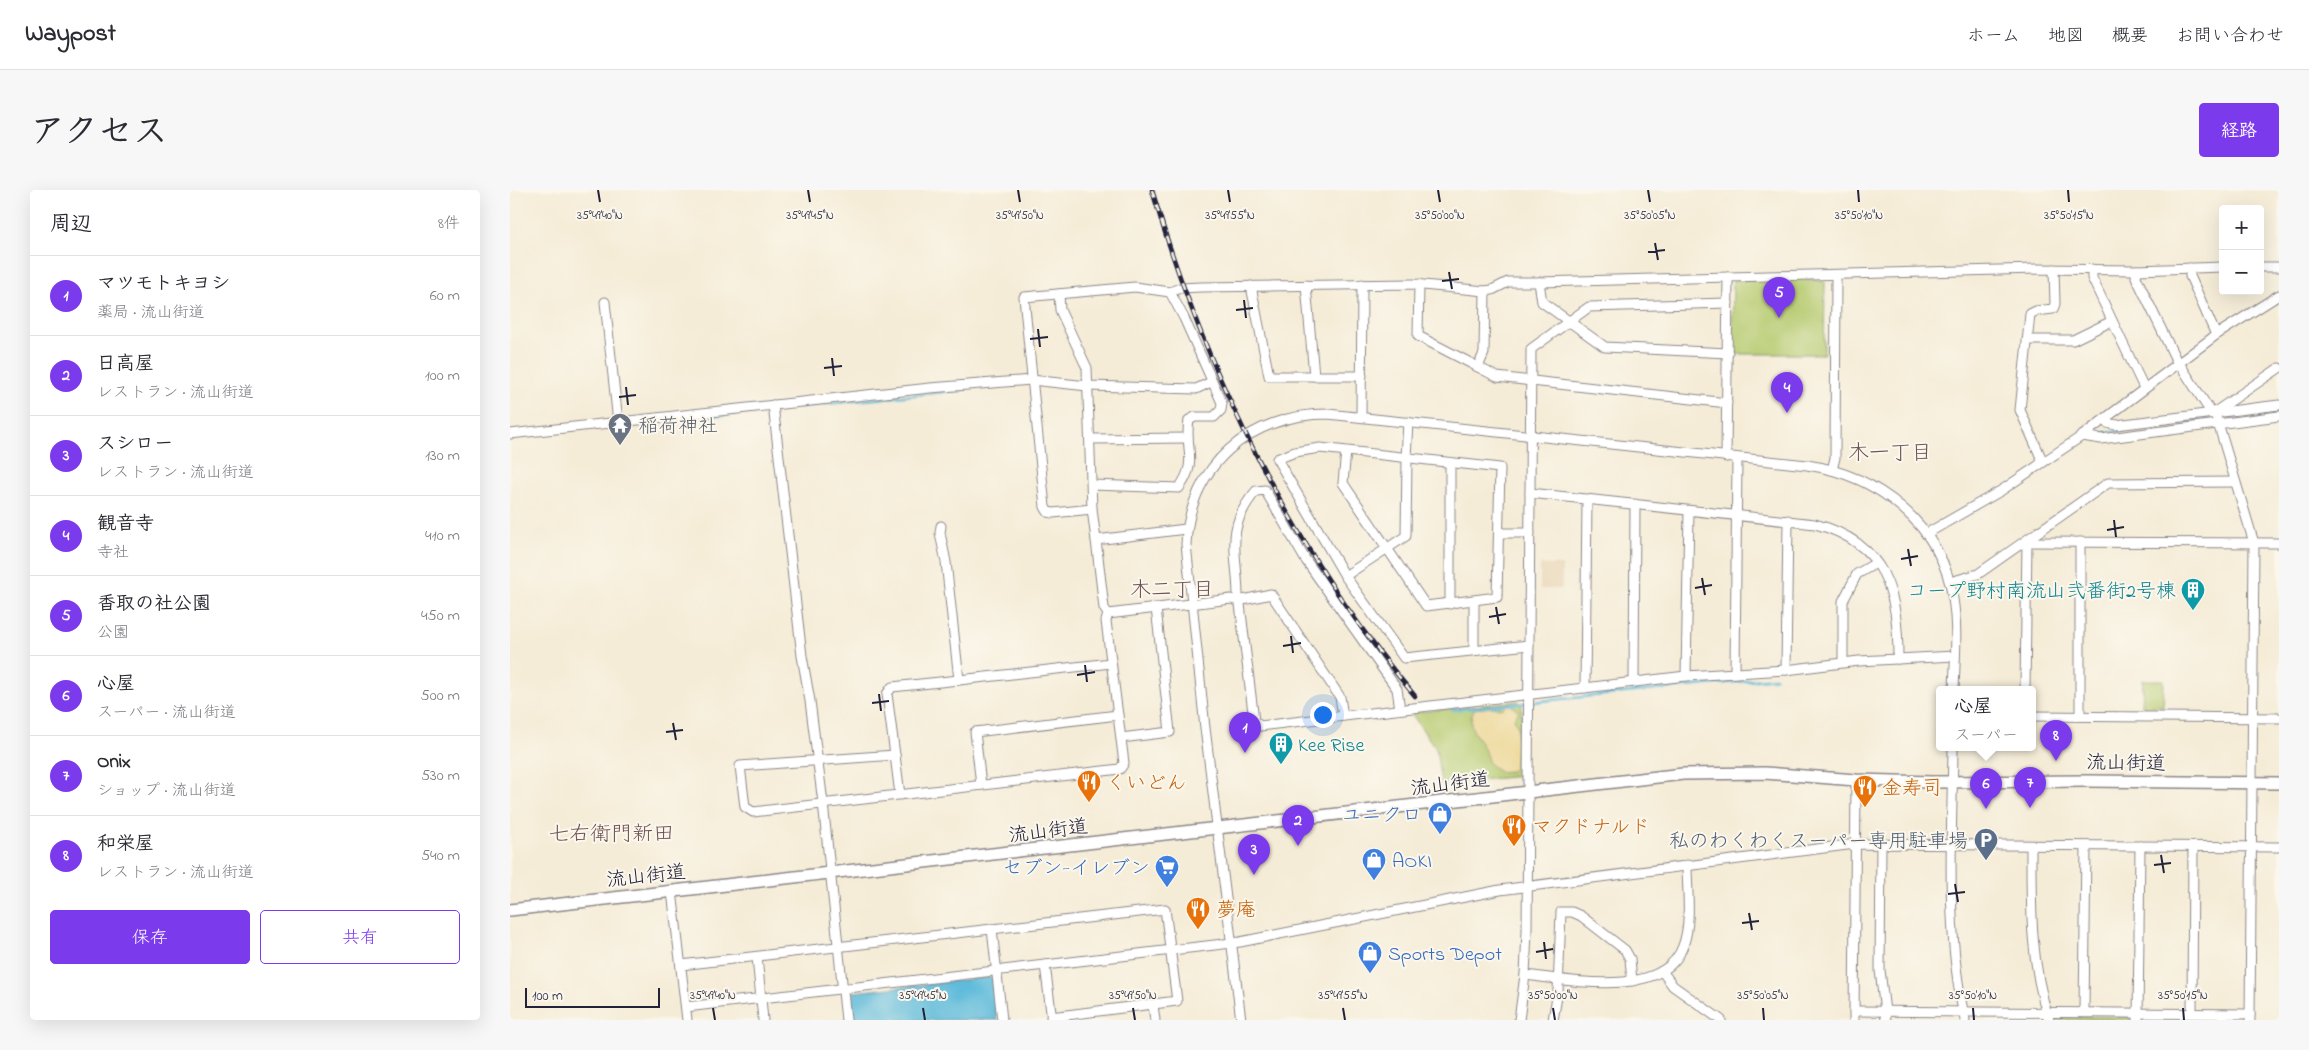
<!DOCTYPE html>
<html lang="ja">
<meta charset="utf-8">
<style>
body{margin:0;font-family:"Indie Flower","Klee One",sans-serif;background:#f7f7f7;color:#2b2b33}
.controls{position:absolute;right:15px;top:15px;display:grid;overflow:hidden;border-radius:5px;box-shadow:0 5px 20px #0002}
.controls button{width:45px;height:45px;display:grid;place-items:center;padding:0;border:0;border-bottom:1px solid #e1e1e2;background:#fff;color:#2b2b33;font:25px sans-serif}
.scale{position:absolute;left:15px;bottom:12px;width:135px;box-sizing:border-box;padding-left:5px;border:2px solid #22223b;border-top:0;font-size:14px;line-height:18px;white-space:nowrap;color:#22223b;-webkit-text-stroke:4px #fbf7ec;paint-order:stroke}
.you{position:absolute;left:812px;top:524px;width:18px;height:18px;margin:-12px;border:4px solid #fff;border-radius:50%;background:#1a73e8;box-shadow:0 0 0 8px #1a73e833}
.badge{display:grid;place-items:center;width:32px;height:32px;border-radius:50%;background:#7c3aed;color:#fff;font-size:16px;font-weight:700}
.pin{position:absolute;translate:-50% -41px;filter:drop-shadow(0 1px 2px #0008)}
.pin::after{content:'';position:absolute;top:26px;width:18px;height:15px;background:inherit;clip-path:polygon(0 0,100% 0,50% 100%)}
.popup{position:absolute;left:1426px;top:496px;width:100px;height:65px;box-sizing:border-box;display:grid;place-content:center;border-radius:5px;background:#fff;filter:drop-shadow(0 1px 4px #0005);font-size:16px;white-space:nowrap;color:#7c7c81}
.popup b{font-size:19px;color:#2b2b33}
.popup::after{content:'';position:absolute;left:50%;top:100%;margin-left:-10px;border:10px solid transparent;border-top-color:#fff}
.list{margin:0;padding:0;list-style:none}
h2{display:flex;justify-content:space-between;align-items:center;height:65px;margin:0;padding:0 20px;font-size:21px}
h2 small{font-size:16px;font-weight:400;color:#7c7c81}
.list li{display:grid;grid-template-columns:32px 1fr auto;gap:15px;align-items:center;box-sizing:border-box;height:80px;padding:0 20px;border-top:1px solid #e1e1e2}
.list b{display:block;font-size:19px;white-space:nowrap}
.list p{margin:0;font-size:16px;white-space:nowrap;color:#7c7c81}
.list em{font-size:16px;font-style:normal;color:#7c7c81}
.actions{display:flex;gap:10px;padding:15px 20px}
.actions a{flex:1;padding:11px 0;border:1px solid #7c3aed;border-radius:5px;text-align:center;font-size:18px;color:#7c3aed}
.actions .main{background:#7c3aed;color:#fff}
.map{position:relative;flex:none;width:1769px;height:830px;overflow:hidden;border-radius:5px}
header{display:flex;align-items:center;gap:30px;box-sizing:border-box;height:70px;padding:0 25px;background:#fff;border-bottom:1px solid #e1e1e2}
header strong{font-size:24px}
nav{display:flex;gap:28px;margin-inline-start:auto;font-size:18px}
.intro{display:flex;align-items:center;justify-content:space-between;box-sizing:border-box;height:120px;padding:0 30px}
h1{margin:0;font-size:35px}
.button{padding:12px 22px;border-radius:5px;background:#7c3aed;color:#fff;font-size:18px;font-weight:700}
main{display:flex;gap:30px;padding:0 30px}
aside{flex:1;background:#fff;border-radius:5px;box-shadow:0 5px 20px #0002}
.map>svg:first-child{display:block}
</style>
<header>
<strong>Waypost</strong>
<nav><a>ホーム</a><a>地図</a><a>概要</a><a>お問い合わせ</a></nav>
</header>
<div class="intro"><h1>アクセス</h1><a class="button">経路</a></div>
<main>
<aside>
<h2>周辺<small>8件</small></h2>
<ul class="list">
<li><span class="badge">1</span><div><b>マツモトキヨシ</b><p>薬局 · 流山街道</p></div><em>60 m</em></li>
<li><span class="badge">2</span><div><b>日高屋</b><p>レストラン · 流山街道</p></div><em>100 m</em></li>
<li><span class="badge">3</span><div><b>スシロー</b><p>レストラン · 流山街道</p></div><em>130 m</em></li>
<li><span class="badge">4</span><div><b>観音寺</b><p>寺社</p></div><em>410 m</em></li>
<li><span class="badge">5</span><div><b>香取の社公園</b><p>公園</p></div><em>450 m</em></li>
<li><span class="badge">6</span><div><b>心屋</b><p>スーパー · 流山街道</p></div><em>500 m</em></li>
<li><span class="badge">7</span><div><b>Onix</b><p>ショップ · 流山街道</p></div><em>530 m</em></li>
<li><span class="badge">8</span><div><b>和栄屋</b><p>レストラン · 流山街道</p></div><em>540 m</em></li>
</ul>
<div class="actions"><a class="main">保存</a><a>共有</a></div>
</aside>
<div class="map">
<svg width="1769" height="830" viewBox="0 0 1769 830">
<rect width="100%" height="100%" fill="#fbf7ec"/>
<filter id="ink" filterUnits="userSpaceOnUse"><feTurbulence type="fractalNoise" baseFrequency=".02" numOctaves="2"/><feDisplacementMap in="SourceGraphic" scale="10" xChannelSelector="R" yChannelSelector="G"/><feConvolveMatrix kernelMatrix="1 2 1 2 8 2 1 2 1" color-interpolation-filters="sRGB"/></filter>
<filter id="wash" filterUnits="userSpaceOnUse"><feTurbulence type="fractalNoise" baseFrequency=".0096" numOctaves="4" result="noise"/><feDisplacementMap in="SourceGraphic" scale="20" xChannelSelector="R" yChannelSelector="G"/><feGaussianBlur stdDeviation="1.12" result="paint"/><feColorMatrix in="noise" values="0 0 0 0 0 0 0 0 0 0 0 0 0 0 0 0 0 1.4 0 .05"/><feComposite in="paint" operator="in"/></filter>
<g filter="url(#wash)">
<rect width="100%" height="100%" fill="#f5ecd7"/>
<!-- built -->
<rect fill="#ead8ba" x="1030" y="375" width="22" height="24"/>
<!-- green -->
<g fill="#b5ca6e" stroke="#6c7654">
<path d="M1297,89L1315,92L1314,164H1222L1223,90Z"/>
<path d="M1633,490H1654L1653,516H1632Z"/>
<path d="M1008,511L1012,515L1011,586L931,594L926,559L901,523Z"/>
<path d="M1547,826L1625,827V830H1544Z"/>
</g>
<!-- sand -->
<path fill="#eeda9e" stroke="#887e6c" d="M999,513L1009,522L1004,528L1008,538L1005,577L1001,581L989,582C975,571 980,573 974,559C968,543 955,540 964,519L983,517L992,519Z"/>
<!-- water -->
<path fill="#5cbada" stroke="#3f6e8a" d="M480,787L483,789L487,830H344L342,806L344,802Z"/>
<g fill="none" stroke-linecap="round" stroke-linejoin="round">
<!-- stream -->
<g stroke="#5cbada" stroke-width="2.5">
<path d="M267,219L453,200"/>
<path d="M195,227L261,220"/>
<path d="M1583,244L1769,220"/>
<path d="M1022,512L1266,488"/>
<path d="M942,520L1016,513"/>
</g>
</g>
</g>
<g filter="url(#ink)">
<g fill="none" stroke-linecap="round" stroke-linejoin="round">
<defs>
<g id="minor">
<path d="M1750,77H1769"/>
<path d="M1680,78V86L1706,145"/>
<path d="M1582,79V88L1634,198"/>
<path d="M1627,80L1626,87L1668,174"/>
<path d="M1029,92L1527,79L1627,80L1713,77"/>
<path d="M909,94L908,146L968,177"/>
<path d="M796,95L804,186"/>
<path d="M741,96L759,186H852"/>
<path d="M975,101L974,163L968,177L987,187L1217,213"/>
<path d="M549,104L550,120L577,178L582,319L586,350"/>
<path d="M95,112L108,232"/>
<path d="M1517,150H1563L1602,131"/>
<path d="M1669,173L1702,224L1769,178"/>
<path d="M263,215L292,466L300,511L313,613L336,830"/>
<path d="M1705,223L1744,353L1740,830"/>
<path d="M851,227L852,94"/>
<path d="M1595,229L1597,233L1606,235L1769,215"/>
<path d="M0,244L420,198L521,190L578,196L686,199L701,192"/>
<path d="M1572,246L1591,249L1769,226"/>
<path d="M581,249L678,248"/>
<path d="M1216,267L1218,87"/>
<path d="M896,268L898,232"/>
<path d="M897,268L896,346L835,386L894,468L1019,455"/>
<path d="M1533,272L1510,220L1520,124L1526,121L1543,119L1545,114L1544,79"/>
<path d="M1322,280L1325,268L1326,85"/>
<path d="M582,295L669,298C689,271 674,259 679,230L685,227H704L711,220L712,213L674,128L660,102"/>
<path d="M1020,303L1305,334C1377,353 1388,403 1388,469"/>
<path d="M582,319L543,323L538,322L535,317L514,107L625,97L660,102L670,98L691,97L903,94L975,101L982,100L998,92H1029L1032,112L1095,157L1218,163"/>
<path d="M431,336L430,343L436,372L449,490L601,473"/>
<path d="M989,343H1020"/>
<path d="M1416,344L1492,300L1572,246L1706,145L1769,105"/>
<path d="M1516,352L1769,353"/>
<path d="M835,386L767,269L785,262L810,258L990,278L987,407L916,416L833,293L836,261"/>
<path d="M1440,392L1468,384L1598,293L1725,292"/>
<path d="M940,414V273"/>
<path d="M598,424L594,418L586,350L676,339"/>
<path d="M964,460V412"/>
<path d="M1333,472V411L1347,384L1366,373"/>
<path d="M1276,480L1278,330"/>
<path d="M1225,483L1227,268"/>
<path d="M1176,486L1179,321"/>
<path d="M1124,492L1125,314"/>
<path d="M1075,498L1077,309"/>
<path d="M1515,500L1517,350"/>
<path d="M833,526L830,507L761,404L728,411C729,366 712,341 746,301L755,300L795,369L887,499L890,519"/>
<path d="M1522,526L1769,528"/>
<path d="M1570,526V352"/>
<path d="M611,548L660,542L646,418"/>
<path d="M1443,558C1442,648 1435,742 1455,830"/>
<path d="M385,565L377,504L382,497L449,490"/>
<path d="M471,595L465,542L608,525"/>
<path d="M390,605L385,565L230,576L235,617L243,622L610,579L614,573L596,431L598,424L721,409L728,411L730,414L744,531L750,536L1176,486L1276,480L1349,471L1445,466"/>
<path d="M1371,654L1370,780L1376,830"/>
<path d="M1521,656C1521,716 1520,772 1539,830"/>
<path d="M162,701L177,830"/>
<path d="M482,739L492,830"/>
<path d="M247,767L253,830"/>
<path d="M171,775L655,719L667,811L541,827"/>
<path d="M535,775L730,752L990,700L1345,654L1769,657"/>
<path d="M1152,781L1163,796L1211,830"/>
<path d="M1015,785C1058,790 1154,810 1173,756C1182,732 1177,700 1177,675"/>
<path d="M643,815L645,830"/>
<path d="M176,817L535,775L542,830"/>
<path d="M1344,821L1740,824"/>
<path d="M1574,821L1576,656"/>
<path d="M1682,823L1683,657"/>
<path d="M731,830L695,538L676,354C680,275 740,224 818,224L1297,275C1368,285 1432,335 1443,409C1448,439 1445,470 1444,500"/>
<path d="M1009,830L1015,785L1017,741L1021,159L1079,117L1218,113"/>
<path d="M1043,830L1048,801L1051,722H1062L1071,726L1115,760L1120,769L1122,791"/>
<path d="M1344,830L1346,590"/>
<path d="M1628,830L1630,656"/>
</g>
<path id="major" d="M0,720L1173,584L1255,583L1346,590L1423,592L1577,591L1769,593"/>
</defs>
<!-- minor casing -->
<use href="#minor" stroke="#8c8789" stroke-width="11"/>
<!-- major casing -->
<use href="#major" stroke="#8c8789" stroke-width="14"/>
<!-- minor -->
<use href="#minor" stroke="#fff" stroke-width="9"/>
<!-- major -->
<use href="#major" stroke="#fff" stroke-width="11"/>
<defs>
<path id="rail" d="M642,0C695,182 782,361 905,506"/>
</defs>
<!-- rail casing -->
<use href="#rail" stroke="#22223b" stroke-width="4.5"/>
<!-- rail -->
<use href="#rail" stroke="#fbf7ec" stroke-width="2.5" stroke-dasharray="8" stroke-linecap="butt"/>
</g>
</g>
<!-- ticks -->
<path fill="none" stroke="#22223b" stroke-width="2" d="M88,0L90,12M298,0L300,12M508,0L510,12M718,0L720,12M928,0L930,12M1138,0L1140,12M1348,0L1349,12M1558,0L1559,12M1145,53L1148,70M1138,62L1155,60M939,82L942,99M932,91L949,89M734,110L736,128M726,120L743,118M528,139L530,157M520,149L538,147M322,168L324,186M314,178L332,176M116,197L118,215M109,207L126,205M1604,330L1606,347M1597,340L1614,337M1398,359L1401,376M1391,369L1408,366M1192,388L1195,405M1185,398L1202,395M986,417L989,434M979,427L996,424M781,446L783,463M773,456L791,453M575,475L577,492M567,485L585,482M369,504L371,521M362,513L379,511M163,533L166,550M156,542L173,540M1651,665L1654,683M1644,675L1661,673M1445,694L1448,712M1438,704L1455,702M1239,723L1242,740M1232,733L1249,731M1034,752L1036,769M1026,762L1043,759M203,818L205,830M413,818L415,830M623,818L625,830M833,818L835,830M1043,818L1045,830M1253,818L1254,830M1463,818L1464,830M1673,818L1674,830"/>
<!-- icons -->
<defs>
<symbol id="temple-pin" viewBox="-11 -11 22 30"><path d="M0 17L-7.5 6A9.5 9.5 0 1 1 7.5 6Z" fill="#6b7280" stroke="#fbf7ec"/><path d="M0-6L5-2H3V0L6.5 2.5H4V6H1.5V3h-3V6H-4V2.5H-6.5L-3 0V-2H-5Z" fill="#fff"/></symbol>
<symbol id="building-pin" viewBox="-11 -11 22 30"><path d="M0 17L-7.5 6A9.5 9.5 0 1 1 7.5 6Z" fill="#0f9aa8" stroke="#fbf7ec"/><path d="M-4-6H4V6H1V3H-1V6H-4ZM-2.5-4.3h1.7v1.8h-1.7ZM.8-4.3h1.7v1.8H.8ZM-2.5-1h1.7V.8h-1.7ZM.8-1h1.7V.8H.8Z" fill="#fff"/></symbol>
<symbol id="restaurant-pin" viewBox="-11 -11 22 30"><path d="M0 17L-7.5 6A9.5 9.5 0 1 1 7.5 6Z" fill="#e8710a" stroke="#fbf7ec"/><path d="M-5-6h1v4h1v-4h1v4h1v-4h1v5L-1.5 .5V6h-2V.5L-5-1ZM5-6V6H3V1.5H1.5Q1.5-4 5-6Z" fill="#fff"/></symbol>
<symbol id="shop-pin" viewBox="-11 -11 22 30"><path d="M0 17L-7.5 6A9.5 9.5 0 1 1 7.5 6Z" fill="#3f7fe0" stroke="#fbf7ec"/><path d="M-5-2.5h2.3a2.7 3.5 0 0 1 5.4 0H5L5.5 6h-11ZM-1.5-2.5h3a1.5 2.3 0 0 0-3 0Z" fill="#fff"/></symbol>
<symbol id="parking-pin" viewBox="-11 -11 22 30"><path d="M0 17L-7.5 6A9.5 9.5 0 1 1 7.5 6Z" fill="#5c6f8a" stroke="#fbf7ec"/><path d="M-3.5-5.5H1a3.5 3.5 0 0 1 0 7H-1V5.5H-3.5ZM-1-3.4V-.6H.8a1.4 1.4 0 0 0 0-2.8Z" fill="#fff"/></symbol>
<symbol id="supermarket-pin" viewBox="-11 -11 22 30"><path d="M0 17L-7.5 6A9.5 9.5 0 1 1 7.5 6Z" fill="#3f7fe0" stroke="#fbf7ec"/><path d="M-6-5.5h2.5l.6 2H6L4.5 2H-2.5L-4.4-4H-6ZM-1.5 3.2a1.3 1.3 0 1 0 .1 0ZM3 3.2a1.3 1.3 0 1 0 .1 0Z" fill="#fff"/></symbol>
</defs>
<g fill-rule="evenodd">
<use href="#temple-pin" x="96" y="221" width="28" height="38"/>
<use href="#building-pin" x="1669" y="386" width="28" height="38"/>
<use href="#building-pin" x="757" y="540" width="28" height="38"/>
<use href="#restaurant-pin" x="565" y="578" width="28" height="38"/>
<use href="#restaurant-pin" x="1341" y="583" width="28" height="38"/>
<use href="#shop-pin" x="916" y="610" width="28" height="38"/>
<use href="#restaurant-pin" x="990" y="622" width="28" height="38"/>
<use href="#parking-pin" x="1462" y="636" width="28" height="38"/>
<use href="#shop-pin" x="850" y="656" width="28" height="38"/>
<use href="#supermarket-pin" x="643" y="663" width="28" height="38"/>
<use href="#restaurant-pin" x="674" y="705" width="28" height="38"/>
<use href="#shop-pin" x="846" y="749" width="28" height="38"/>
</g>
<g text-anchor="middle" stroke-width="4" stroke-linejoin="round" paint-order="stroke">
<!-- worship labels -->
<g font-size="20" fill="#5b616d" stroke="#fbf7ec" text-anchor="start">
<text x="128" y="242">稲荷神社</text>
</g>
<!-- culture labels -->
<g font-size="20" fill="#0d838f" stroke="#fbf7ec" text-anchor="end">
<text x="1666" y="407">コープ野村南流山弐番街2号棟</text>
<text x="788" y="561" text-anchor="start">Kee Rise</text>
</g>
<!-- street labels -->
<g font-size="20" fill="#22223b" stroke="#fbf7ec">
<text transform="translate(1616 572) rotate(1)" y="7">流山街道</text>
<text transform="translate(940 593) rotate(-7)" y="7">流山街道</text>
<text transform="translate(538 640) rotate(-7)" y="7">流山街道</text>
<text transform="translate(136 685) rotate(-6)" y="7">流山街道</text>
</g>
<!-- food labels -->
<g font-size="20" fill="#c56008" stroke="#fbf7ec" text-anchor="start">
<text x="596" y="599">くいどん</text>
<text x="1372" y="604">金寿司</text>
<text x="1022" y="643">マクドナルド</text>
<text x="706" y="726">夢庵</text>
</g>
<!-- shop labels -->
<g font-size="20" fill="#366cbe" stroke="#fbf7ec" text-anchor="end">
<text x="912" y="631">ユニクロ</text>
<text x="882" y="677" text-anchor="start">AOKI</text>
<text x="640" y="684">セブン-イレブン</text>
<text x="878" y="770" text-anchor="start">Sports Depot</text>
</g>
<!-- service labels -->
<g font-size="20" fill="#4e5e75" stroke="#fbf7ec" text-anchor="end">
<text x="1458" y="657">私のわくわくスーパー専用駐車場</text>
</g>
<!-- neighbourhood labels -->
<g font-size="21" fill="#6e5355" stroke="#fbf7ec">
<text x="1380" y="269">木一丁目</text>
<text x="662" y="406">木二丁目</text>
<text x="101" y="650">七右衛門新田</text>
</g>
</g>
<g font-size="12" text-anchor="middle" fill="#22223b" stroke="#fbf7ec" stroke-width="4" stroke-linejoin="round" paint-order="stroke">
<text x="90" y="29">35°49'40"N</text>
<text x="300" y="29">35°49'45"N</text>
<text x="510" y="29">35°49'50"N</text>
<text x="720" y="29">35°49'55"N</text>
<text x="930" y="29">35°50'00"N</text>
<text x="1140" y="29">35°50'05"N</text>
<text x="1349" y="29">35°50'10"N</text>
<text x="1559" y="29">35°50'15"N</text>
<text x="203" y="809">35°49'40"N</text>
<text x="413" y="809">35°49'45"N</text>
<text x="623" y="809">35°49'50"N</text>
<text x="833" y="809">35°49'55"N</text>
<text x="1043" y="809">35°50'00"N</text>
<text x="1253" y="809">35°50'05"N</text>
<text x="1463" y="809">35°50'10"N</text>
<text x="1673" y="809">35°50'15"N</text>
</g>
</svg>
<div class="controls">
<button>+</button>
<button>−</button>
</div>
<div class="scale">100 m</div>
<div class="you"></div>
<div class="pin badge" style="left:735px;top:563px">1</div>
<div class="pin badge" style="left:788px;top:656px">2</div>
<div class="pin badge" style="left:744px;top:685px">3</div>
<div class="pin badge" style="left:1277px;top:223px">4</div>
<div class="pin badge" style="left:1269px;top:128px">5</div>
<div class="pin badge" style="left:1476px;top:619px">6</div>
<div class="popup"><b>心屋</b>スーパー</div>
<div class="pin badge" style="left:1520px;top:618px">7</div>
<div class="pin badge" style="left:1546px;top:571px">8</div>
</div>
</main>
